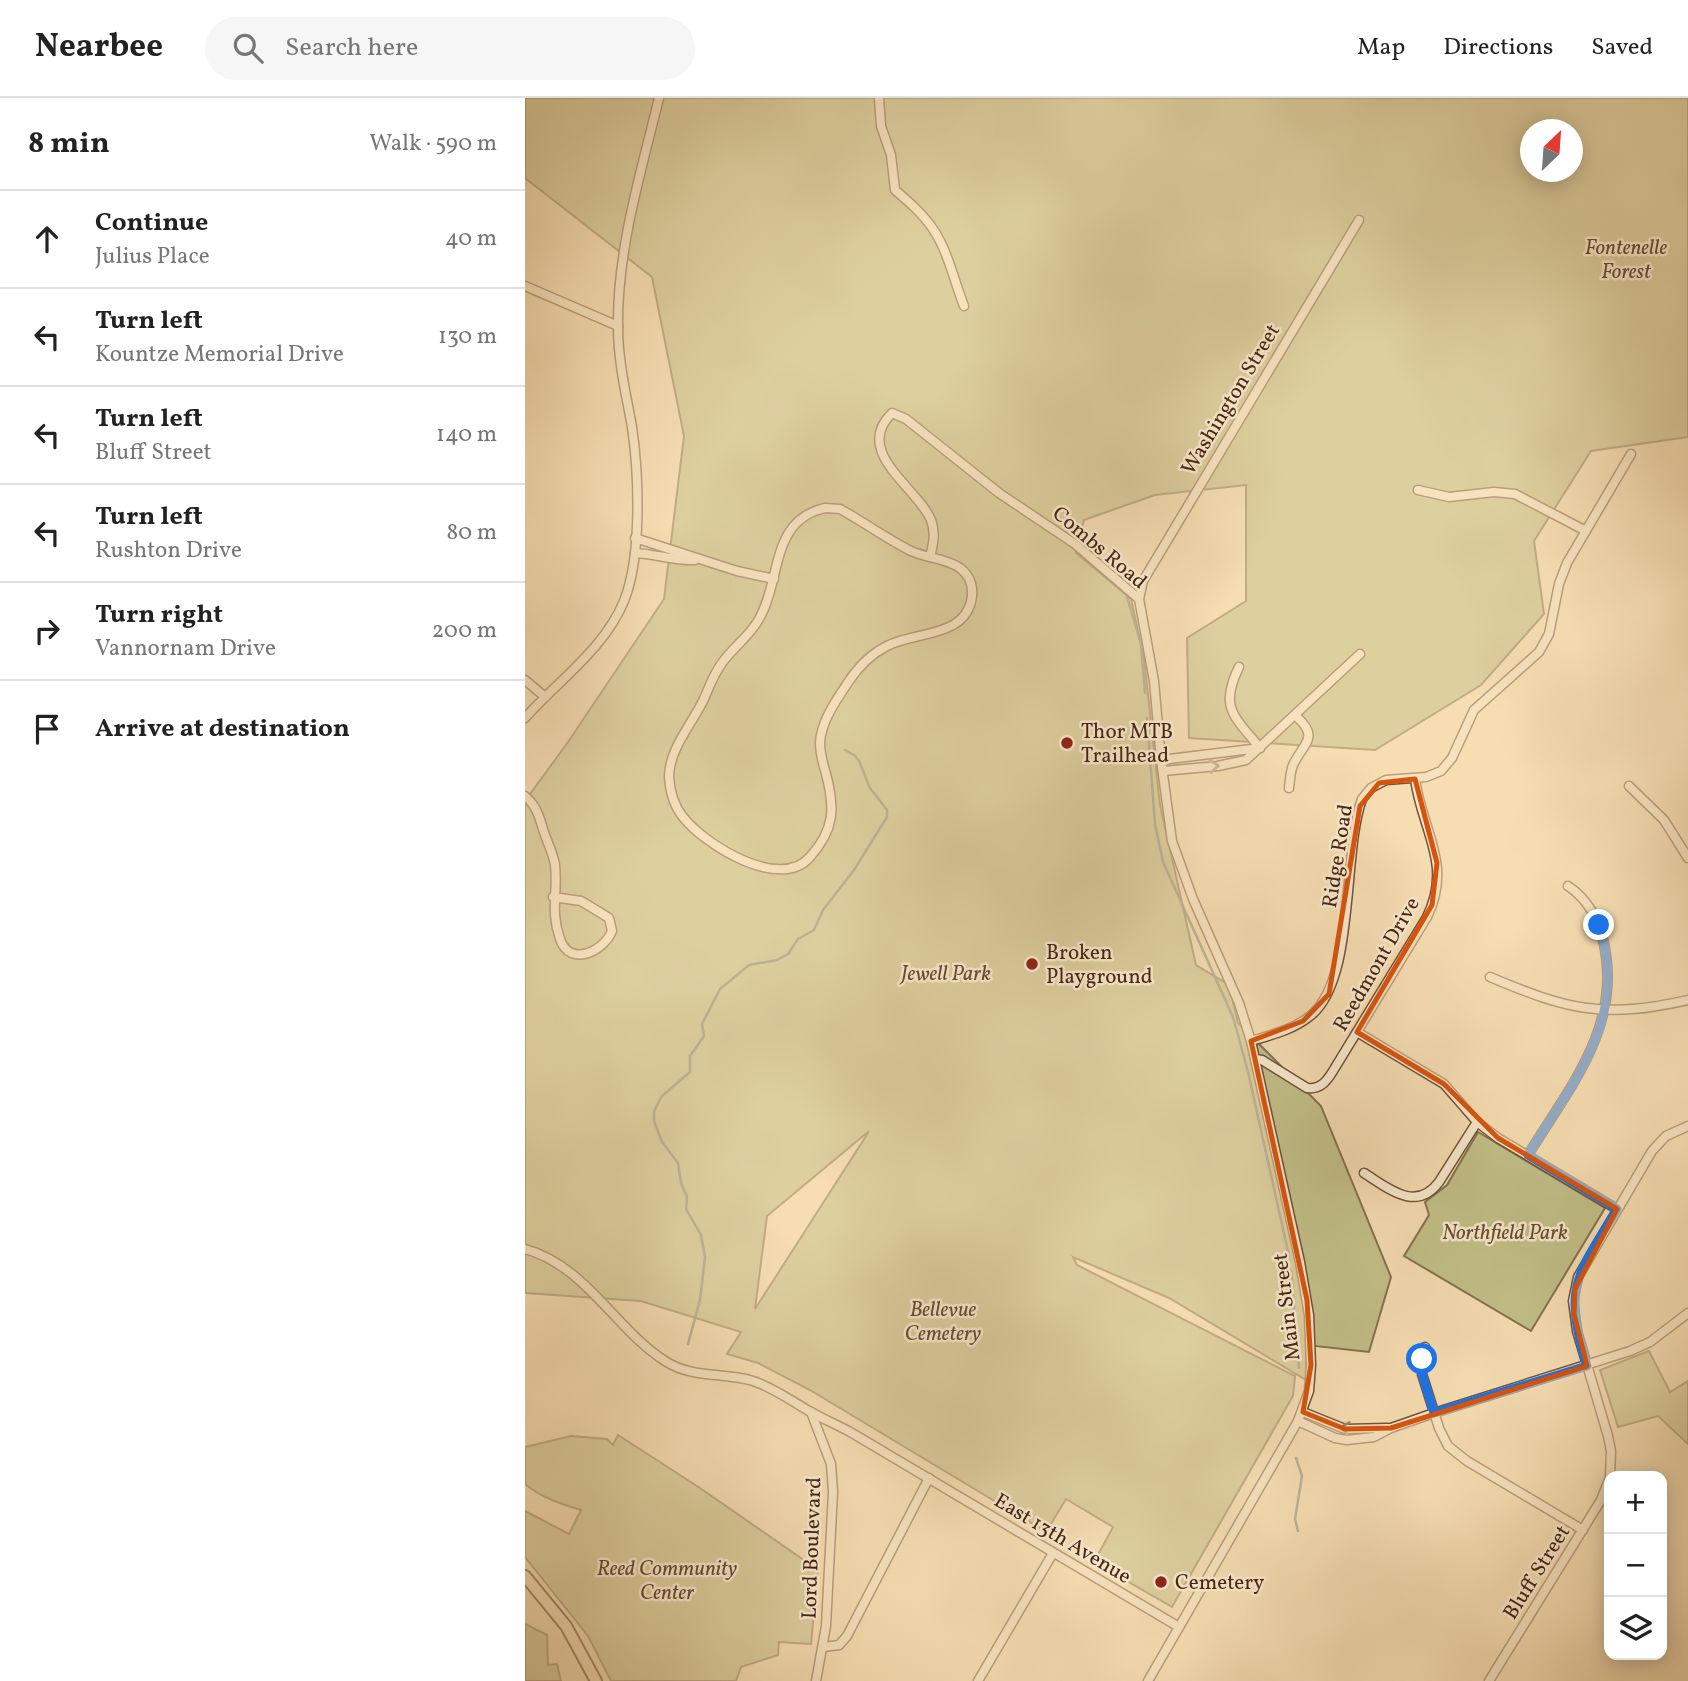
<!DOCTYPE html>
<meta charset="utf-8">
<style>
body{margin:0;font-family:Vollkorn,serif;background:#f6f6f6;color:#222}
.controls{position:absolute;right:21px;bottom:21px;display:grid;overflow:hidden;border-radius:14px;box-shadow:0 4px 18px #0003}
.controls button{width:63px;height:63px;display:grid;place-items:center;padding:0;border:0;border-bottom:2px solid #e0e0e0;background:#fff;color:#222;font:35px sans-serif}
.compass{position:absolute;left:995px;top:21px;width:63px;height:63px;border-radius:50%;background:#fff;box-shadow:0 4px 18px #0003;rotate:25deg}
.stop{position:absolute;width:21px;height:21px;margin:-16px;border:5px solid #1a73e8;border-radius:50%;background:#fff}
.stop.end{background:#1a73e8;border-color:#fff;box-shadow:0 2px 7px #0008}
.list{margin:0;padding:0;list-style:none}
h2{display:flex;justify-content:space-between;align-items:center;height:91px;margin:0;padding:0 28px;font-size:30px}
h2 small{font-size:23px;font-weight:400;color:#767676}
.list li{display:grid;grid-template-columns:46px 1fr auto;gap:21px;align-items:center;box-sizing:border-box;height:98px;padding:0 28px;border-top:2px solid #e0e0e0}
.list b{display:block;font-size:26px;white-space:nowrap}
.list p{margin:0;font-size:23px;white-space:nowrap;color:#767676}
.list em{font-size:23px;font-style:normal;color:#767676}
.icon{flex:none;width:38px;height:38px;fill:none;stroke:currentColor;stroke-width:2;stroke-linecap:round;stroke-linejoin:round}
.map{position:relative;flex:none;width:1163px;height:1583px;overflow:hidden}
header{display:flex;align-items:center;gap:42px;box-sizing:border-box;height:98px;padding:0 35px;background:#fff;border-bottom:2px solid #e0e0e0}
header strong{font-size:33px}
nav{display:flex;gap:38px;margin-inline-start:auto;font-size:24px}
.search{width:490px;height:63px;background:#f6f6f6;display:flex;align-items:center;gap:18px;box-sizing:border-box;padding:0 24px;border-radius:38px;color:#767676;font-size:26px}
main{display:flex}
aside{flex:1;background:#fff}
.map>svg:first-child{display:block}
</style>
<header>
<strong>Nearbee</strong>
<div class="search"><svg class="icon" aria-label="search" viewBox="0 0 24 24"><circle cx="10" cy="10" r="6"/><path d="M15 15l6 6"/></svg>Search here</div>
<nav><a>Map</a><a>Directions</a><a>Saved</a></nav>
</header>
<main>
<aside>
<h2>8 min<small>Walk · 590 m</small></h2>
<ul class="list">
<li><svg class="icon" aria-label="ahead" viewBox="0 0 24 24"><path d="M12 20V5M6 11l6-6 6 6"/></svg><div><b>Continue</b><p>Julius Place</p></div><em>40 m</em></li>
<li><svg class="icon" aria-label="left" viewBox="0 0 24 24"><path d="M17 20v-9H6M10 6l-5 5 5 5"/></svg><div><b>Turn left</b><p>Kountze Memorial Drive</p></div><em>130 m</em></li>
<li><svg class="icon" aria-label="left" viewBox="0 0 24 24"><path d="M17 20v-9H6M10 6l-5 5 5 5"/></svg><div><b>Turn left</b><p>Bluff Street</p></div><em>140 m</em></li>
<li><svg class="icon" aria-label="left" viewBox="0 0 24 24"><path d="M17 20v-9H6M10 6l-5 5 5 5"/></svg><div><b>Turn left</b><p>Rushton Drive</p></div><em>80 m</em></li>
<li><svg class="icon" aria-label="right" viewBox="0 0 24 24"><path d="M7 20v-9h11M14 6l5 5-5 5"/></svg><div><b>Turn right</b><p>Vannornam Drive</p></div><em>200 m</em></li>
<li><svg class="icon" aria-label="arrive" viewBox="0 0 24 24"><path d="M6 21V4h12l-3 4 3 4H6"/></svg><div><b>Arrive at destination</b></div></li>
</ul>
</aside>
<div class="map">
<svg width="1163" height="1583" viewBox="0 0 1163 1583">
<rect width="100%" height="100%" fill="#f6ddb2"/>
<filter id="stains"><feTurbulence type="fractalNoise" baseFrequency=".00286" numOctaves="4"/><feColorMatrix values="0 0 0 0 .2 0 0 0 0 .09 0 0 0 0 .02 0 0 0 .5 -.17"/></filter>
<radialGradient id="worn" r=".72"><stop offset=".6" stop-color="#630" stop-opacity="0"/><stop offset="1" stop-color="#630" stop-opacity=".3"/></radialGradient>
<!-- green -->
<g fill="#c2bf88" stroke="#84724d" stroke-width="2" fill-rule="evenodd">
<path d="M0,0H1163V339L1066,353L1009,443L1019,516L956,587L850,652L664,640L662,540L721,503V387L630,397L559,422L551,455L606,501L619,560L635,707L671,867L704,887L713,925L796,1008L866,1179L844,1254L782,1247L781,1282L644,1200L548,1159L552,1167L770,1278L768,1298L647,1509L569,1464L588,1429L541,1401L521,1434L285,1292L233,1265L202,1256L216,1234L116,1203L0,1195V703L43,644L139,501L159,338L127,179L0,80ZM1006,32H1048V74H1006ZM343,1034V1035L230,1211L242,1118Z"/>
<path d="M953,1034L1080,1110L1006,1233L879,1158L904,1117L900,1104L922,1087Z"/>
<path d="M1124,1253L1145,1294L1163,1283V1346L1133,1318L1093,1329L1075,1272Z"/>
<path d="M93,1337L175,1390L293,1472L286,1546L254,1544L253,1557L216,1569L211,1583H86L63,1538L0,1459V1413L44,1436L56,1412C36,1406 17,1400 0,1386V1349L46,1338L82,1341L88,1347Z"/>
<path d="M0,1526L22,1537L23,1567L32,1566L36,1583H0Z"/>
</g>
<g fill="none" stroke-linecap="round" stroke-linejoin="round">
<!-- stream -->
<g stroke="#7a7f6f" stroke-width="2.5">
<path d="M602,499L616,546L620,595"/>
<path d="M622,620L630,726L638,764L708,919L723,974L764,1158"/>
<path d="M766,1173L774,1270"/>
<path d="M163,1246L175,1202L180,1159L176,1137L161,1111L162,1099L156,1085L153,1065L137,1044L129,1023V1013L137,998L165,974V958L179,938L177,926L195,891L224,867L252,862L263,856L273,841L289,832L298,812L329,772L362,719V712L345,690L334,663L329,657L320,652"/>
<path d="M771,1360L777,1378L770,1421L773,1433"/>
</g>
<defs>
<g id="minor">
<path d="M354,0L356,28L366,57L370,92C384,104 398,116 408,131C423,153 429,183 439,208"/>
<path d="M0,188L93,228"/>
<path d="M893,392L924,399L969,394L990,396L1061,433"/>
<path d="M300,410L315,411L322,415C343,427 364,442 386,453C401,460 421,460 435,470C444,477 448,487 447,498C442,540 391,533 362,548C346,556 334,568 324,583C312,601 296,623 295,645C295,655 298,666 301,676C310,710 310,731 285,759C255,794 179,746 158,719C149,708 145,693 144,679C144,652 166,627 178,603C184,590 188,577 197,565C208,549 225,538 234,521C257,481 245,422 300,410Z"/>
<path d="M110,440L212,473L249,481"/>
<path d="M110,455C131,456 149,463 170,462"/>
<path d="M405,459C408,447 411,435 406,422C393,390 327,354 367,315L381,321L474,395L550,446L614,501L629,583L636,662L647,743L668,801L714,905L726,943L775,1164L784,1217L786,1267L784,1293L773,1323L623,1583"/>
<path d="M614,501L618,483L834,122"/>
<path d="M714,569C694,610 709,618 735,650"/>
<path d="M0,582L19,598"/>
<path d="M0,620C33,583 80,550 99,503C117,458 114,377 107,329C101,296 93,263 93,229C92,152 116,74 134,0"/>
<path d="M636,662L735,650"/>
<path d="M638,673L693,668L721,662L835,556"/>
<path d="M1104,688L1139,722L1163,760"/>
<path d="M764,690C765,682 765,675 768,667C779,644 795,640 771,618"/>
<path d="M0,698C11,707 14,718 18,731C21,742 28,754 30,767C33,795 25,812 35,841C45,870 79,853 87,833L84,820L56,803L28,799"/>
<path d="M965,879C1043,912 1079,921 1163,902"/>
<path d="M832,934L919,986L952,1024L973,1040L1092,1111"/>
<path d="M726,943C746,937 768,932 785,918C831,882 817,756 837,701L846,690L861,682L901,679L916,673L927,660L949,612L1014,554L1024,536L1034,486L1042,465L1106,356"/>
<path d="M730,961L737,962L782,990C795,992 802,983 808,973L902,819C928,766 897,733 890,681"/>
<path d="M1003,1057C1044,990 1097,929 1079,846C1074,822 1064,802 1043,788"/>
<path d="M839,1075C863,1090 891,1115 914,1084L952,1024"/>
<path d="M0,1151C60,1167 90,1231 140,1263C168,1281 198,1274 228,1283C249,1290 265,1302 284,1313C298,1321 313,1327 327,1335L654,1529"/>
<path d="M900,1249L897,1261V1276L914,1330L923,1348L942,1363L1058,1432"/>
<path d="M286,1314L306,1366L308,1394L301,1528L291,1583"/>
<path d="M778,1314L820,1331L863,1330"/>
<path d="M773,1323L810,1340L822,1342L849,1339L866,1330L909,1315L1105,1253L1125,1244L1163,1215"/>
<path d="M1085,1378L1086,1353L1083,1338L1052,1233L1048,1203L1053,1179L1127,1053L1141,1038L1163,1028"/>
<path d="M299,1549L314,1547L322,1538L404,1380"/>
<path d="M453,1583L528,1455"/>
<path d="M964,1583L1076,1402L1084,1382"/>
</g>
<path id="major" d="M0,1478L41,1528L71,1583"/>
</defs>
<!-- minor casing -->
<use href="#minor" stroke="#71523a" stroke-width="11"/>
<!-- major casing -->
<use href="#major" stroke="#452412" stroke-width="14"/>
<!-- minor -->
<use href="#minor" stroke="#f9e9cd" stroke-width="8"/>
<!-- major -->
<use href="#major" stroke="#f6ddb2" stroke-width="10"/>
</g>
<!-- one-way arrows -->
<defs><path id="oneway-chevron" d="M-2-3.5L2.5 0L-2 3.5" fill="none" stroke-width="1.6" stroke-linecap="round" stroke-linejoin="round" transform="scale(1.75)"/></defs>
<g stroke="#9f8670">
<use href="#oneway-chevron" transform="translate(689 668) rotate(-5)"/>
<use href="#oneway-chevron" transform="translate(820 1330) rotate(-171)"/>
</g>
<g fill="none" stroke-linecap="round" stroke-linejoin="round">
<!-- route -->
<path stroke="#1a73e8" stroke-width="9" d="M897,1261V1276L909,1315L1062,1268C1038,1188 1051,1179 1092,1111L1003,1057C1049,982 1105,920 1074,827"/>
</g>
<!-- marked area -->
<path d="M0 0H1163V1583H0ZM890,681L912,765L907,807L832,934L919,986L973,1040L1092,1111L1050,1191L1049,1216L1062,1268L866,1330L820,1331L778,1314L786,1267L782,1202L726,943L778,923L804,896L835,708L854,685Z" fill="#f6ddb2" fill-opacity=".55" fill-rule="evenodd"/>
<path fill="none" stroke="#d8540d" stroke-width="5" stroke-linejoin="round" d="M890,681L912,765L907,807L832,934L919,986L973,1040L1092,1111L1050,1191L1049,1216L1062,1268L866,1330L820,1331L778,1314L786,1267L782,1202L726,943L778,923L804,896L835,708L854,685Z"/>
<!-- markers -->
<g fill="#8f2418" stroke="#f9e9cd" stroke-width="2.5">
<circle cx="542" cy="645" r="7"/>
<circle cx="507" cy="866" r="7"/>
<circle cx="636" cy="1484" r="7"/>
</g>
<g text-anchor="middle" stroke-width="5" stroke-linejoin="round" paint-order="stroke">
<!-- park labels -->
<g font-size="21" font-style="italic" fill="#644b30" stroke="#f9e9cd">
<text x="1101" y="156">Fontenelle<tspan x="1101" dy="24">Forest</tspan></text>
<text x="421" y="882">Jewell Park</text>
<text x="980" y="1141">Northfield Park</text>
<text x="418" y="1218">Bellevue<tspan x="418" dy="24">Cemetery</tspan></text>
<text x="142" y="1477">Reed Community<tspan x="142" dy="24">Center</tspan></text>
</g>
<!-- street labels -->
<g font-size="21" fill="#452412" stroke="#f9e9cd">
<text transform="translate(705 301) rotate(-59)" y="7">Washington Street</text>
<text transform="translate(575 449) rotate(40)" y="7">Combs Road</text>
<text transform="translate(812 758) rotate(-81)" y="7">Ridge Road</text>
<text transform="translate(851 866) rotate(-60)" y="7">Reedmont Drive</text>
<text transform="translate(761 1209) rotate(-97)" y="7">Main Street</text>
<text transform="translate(538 1440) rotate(31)" y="7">East 13th Avenue</text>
<text transform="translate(286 1450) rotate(-88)" y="7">Lord Boulevard</text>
<text transform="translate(1011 1474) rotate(-58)" y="7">Bluff Street</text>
</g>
<!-- poi labels -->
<g font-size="21" fill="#452412" stroke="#f9e9cd" text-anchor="start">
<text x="556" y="640">Thor MTB<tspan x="556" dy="24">Trailhead</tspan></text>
<text x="521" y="861">Broken<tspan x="521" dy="24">Playground</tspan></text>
<text x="650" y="1491">Cemetery</text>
</g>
</g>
<rect width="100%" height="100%" filter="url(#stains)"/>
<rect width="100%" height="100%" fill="url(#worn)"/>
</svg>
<div class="controls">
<button>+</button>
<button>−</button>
<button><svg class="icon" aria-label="layers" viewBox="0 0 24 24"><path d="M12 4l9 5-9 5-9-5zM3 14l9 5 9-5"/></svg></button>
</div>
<svg class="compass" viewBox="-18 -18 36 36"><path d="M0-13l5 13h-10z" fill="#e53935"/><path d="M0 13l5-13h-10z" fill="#767676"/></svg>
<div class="stop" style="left:897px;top:1261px"></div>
<div class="stop end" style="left:1074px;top:827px"></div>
</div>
</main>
